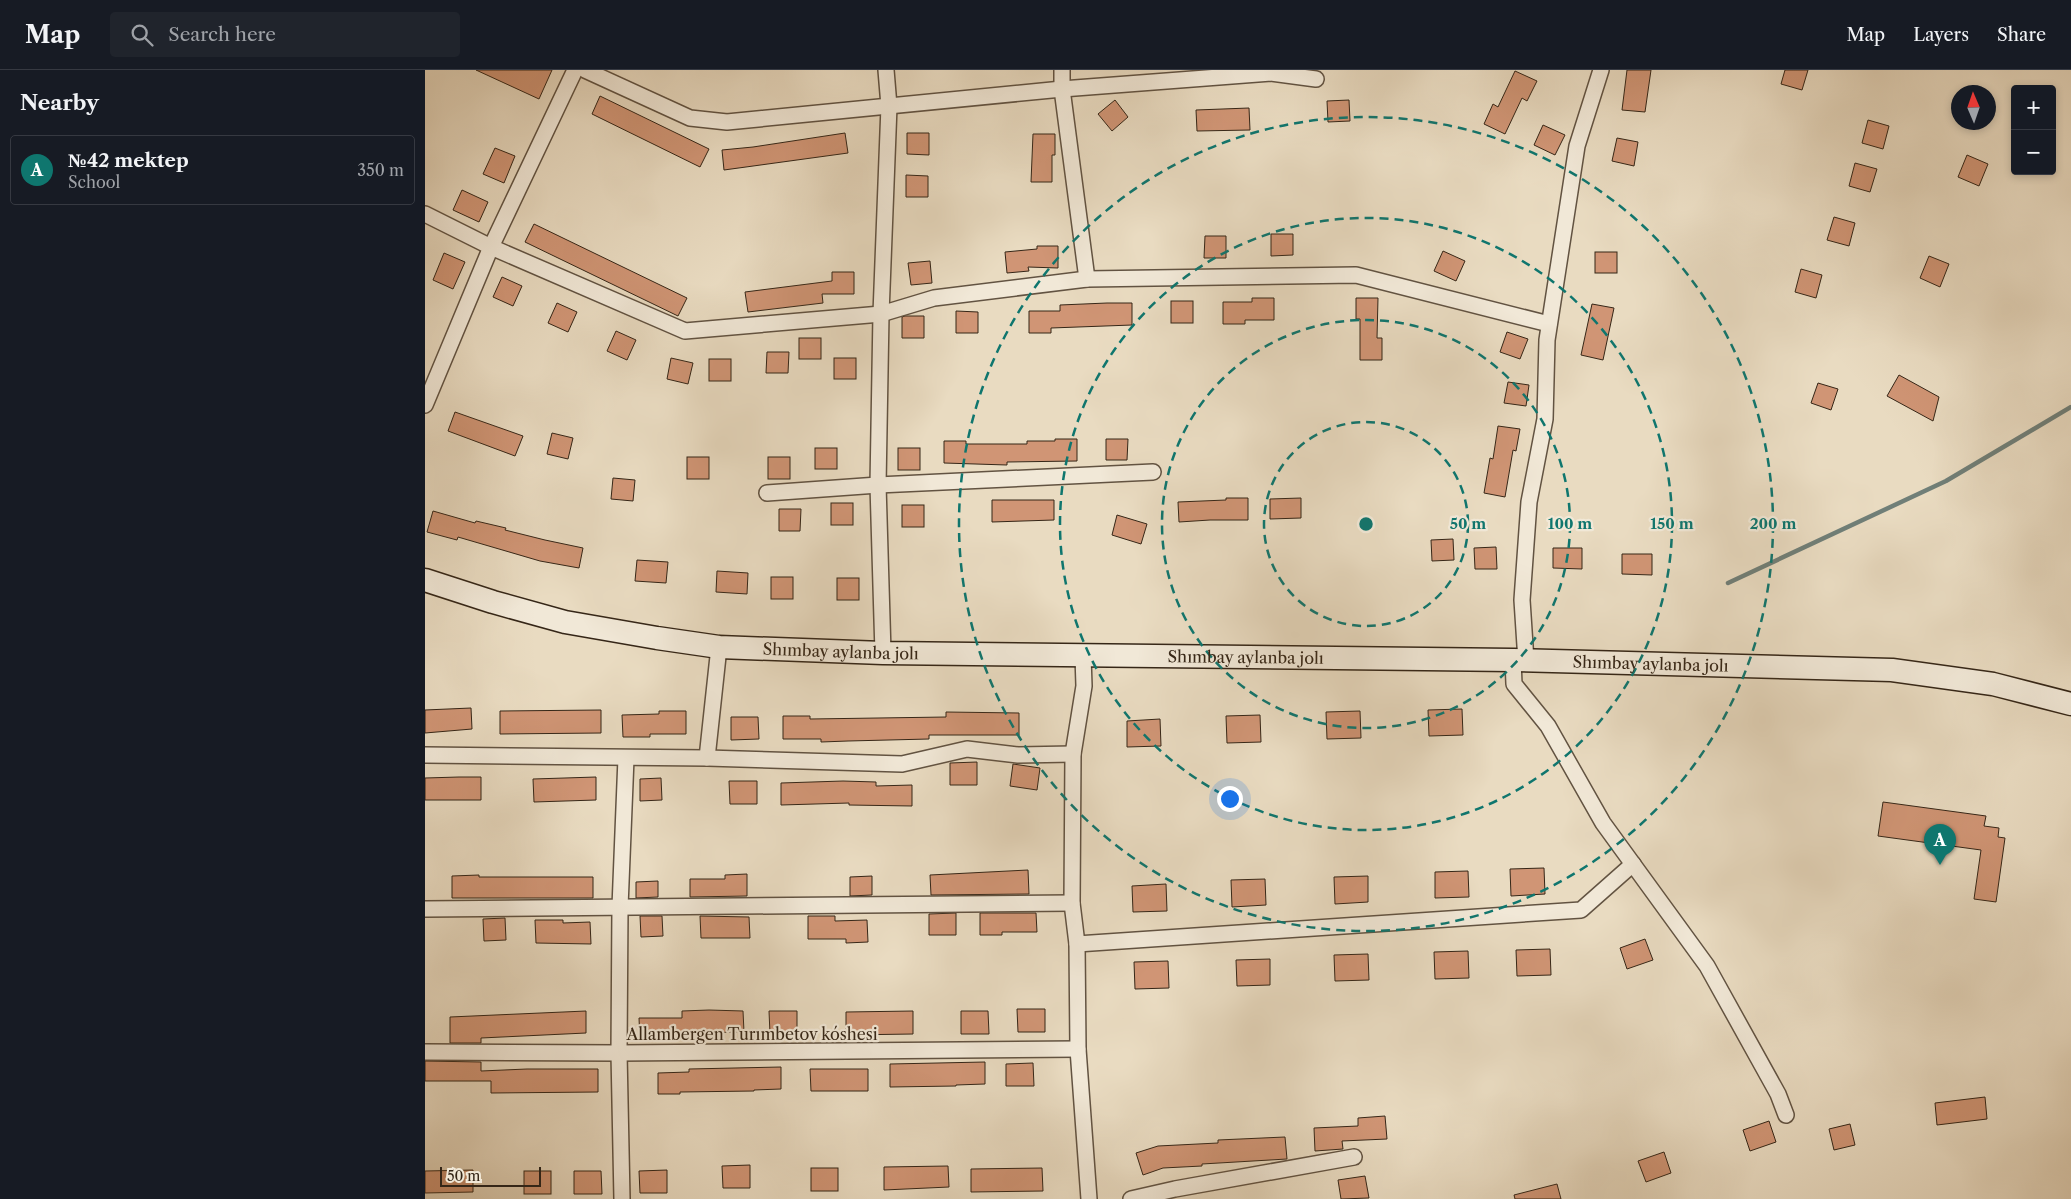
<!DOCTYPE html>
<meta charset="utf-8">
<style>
body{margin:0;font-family:"Libre Caslon Text",serif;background:#20242c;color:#f1f3f6}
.controls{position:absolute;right:15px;top:15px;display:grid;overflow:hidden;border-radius:5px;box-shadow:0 2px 8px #0003}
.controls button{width:45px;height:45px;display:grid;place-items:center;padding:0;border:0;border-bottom:1px solid #363941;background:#171b24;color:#f1f3f6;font:25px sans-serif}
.compass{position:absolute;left:1526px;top:15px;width:45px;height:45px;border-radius:50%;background:#171b24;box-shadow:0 2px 8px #0003;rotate:358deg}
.scale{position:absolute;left:15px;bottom:12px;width:101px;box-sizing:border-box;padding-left:5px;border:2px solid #352617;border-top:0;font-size:14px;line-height:18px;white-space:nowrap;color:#352617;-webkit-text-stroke:4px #f1e8d7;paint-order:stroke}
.you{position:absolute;left:804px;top:728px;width:18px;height:18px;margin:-12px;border:4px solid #fff;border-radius:50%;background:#1a73e8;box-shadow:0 0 0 8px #1a73e833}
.badge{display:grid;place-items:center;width:32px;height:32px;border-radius:50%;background:#0f766e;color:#fff;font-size:16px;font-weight:700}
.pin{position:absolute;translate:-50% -41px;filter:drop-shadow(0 1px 2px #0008)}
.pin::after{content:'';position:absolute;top:26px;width:18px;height:15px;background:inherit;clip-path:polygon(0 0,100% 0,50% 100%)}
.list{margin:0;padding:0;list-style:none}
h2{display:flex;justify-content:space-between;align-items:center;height:65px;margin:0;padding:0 20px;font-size:21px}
h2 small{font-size:16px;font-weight:400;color:#9ea1a6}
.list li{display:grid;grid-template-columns:32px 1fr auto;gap:15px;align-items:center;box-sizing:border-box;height:70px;margin:0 10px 10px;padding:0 10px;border:1px solid #363941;border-radius:5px}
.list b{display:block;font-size:19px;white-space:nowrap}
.list p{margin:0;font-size:16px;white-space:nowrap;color:#9ea1a6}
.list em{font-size:16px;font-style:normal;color:#9ea1a6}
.icon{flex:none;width:28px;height:28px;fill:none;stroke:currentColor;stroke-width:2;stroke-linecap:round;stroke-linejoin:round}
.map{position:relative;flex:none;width:1646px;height:1129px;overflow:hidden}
header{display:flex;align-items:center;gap:30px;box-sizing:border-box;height:70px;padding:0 25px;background:#171b24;border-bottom:1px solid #363941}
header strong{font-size:24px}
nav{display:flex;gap:28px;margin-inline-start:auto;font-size:18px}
.search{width:350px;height:45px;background:#20242c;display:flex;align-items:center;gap:12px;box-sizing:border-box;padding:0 18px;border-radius:5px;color:#9ea1a6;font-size:19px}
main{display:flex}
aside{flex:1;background:#171b24}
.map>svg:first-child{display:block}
</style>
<header>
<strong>Map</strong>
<div class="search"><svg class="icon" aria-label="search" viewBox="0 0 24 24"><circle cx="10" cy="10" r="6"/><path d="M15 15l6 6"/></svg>Search here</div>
<nav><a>Map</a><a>Layers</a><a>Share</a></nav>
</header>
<main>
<aside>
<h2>Nearby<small></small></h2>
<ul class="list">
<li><span class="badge">A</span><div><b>№42 mektep</b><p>School</p></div><em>350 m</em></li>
</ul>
</aside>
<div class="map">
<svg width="1646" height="1129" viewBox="0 0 1646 1129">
<rect width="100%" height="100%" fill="#e9dbc1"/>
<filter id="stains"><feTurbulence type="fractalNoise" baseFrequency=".004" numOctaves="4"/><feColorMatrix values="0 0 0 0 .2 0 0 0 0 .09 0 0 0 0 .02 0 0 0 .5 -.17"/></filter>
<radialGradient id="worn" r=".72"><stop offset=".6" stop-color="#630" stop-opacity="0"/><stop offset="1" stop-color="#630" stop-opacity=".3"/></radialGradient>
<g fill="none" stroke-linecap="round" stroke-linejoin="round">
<!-- stream -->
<path stroke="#707f78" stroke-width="4.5" d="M1303,513L1521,411L1646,337"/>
</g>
<!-- building -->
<g fill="#d09575" stroke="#352617">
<path d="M51,0H127L114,29Z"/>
<path d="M1202,0H1226L1220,42L1197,40Z"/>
<path d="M1360,0H1383L1377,20L1356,14Z"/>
<path d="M1090,1L1112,11L1102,31L1097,28L1080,64L1059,54L1068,34L1073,37Z"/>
<path d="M175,26L284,79L275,97L167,44Z"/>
<path d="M690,30L703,47L687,61L673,44Z"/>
<path d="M924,30L925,51L903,52L902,31Z"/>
<path d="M824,38L825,60L772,61L771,40Z"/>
<path d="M1443,50L1464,56L1458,79L1437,73Z"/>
<path d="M1118,55L1140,65L1130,85L1109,75Z"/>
<path d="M420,63L423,83L299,100L297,80L328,77Z"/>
<path d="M482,63H504V85L482,84Z"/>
<path d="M608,64H630V85H627V112H606Z"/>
<path d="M1192,68L1213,72L1209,96L1187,91Z"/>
<path d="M70,78L90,86L79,113L58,104Z"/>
<path d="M1542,85L1563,94L1554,116L1533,107Z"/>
<path d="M1430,93L1452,99L1445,122L1424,116Z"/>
<path d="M481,105L503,106V127H481Z"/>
<path d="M37,120L63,132L54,152L28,140Z"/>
<path d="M1409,147L1430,153L1424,176L1402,170Z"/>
<path d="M109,154L262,228L253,246L100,172Z"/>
<path d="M846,164H868V185L846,186Z"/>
<path d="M780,166H801V188H779Z"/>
<path d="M612,176H633V198L603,197L604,201L582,203L580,182L612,179Z"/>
<path d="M1018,181L1040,191L1031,211L1009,201Z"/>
<rect x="1170" y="182" width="22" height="21"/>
<path d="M19,183L40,192L28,219L8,210Z"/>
<path d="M1504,186L1524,194L1515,217L1495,208Z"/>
<path d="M505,191L507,213L486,215L483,193Z"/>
<path d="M1376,199L1397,205L1391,228L1370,222Z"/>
<path d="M407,202H429V224H397L398,233L323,242L320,222L407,211Z"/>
<path d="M77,207L97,216L88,236L68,227Z"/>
<path d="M827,228H849V250H820V254H798V232H827Z"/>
<path d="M931,228H953L952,268H957V290H935V249H931Z"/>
<rect x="746" y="231" width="22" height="22"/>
<path d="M132,233L152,242L143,262L123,253Z"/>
<path d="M682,233H707V255L626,258V263H604V241H635V235Z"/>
<path d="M1167,234L1189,238L1178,290L1156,285Z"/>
<path d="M531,241L553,242V263H531Z"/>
<path d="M480,246H499V268H477V247Z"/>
<path d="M191,261L211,270L202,290L182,281Z"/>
<path d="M1082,262L1103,269L1095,289L1075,282Z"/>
<rect x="374" y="268" width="22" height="21"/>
<path d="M342,282H364L363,303H341Z"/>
<path d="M246,288L268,293L263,314L242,309Z"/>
<rect x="409" y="288" width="22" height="21"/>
<rect x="284" y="289" width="22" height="22"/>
<path d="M1474,305L1514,327L1508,351L1462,326Z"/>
<path d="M1083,312L1104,315L1101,336L1079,333Z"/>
<path d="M1393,313L1413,319L1406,340L1386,333Z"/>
<path d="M30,342L98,366L90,386L23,361Z"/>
<path d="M1073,356L1095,359L1091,381L1088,380L1080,427L1059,423L1065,388L1068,389Z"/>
<path d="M127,363L148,368L143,389L122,384Z"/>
<path d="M630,369H652V391L582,392V395L519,393V371H541V374H602V371H630Z"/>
<path d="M681,369H703L702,390H681Z"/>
<rect x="390" y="378" width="22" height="21"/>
<rect x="473" y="378" width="22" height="22"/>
<rect x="262" y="387" width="22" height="22"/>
<rect x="343" y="387" width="22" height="22"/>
<path d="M188,408L210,410L208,431L186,429Z"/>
<path d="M801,428H823V450H785L754,452L753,432L801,430Z"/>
<path d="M876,428V448L845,449V429Z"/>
<path d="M567,430H629V450L567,452Z"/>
<rect x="406" y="433" width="22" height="22"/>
<rect x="477" y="435" width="22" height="22"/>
<path d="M354,439H376L375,461H354Z"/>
<path d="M8,441L50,453L51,451L81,458L80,460L120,470L158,478L154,498L115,491L33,467L32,470L2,462Z"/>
<path d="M692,445L722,454L716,474L687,465Z"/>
<path d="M1028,469L1029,490L1007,491L1006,470Z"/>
<path d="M1071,477L1072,499H1050L1049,478Z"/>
<path d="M1128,478H1157V499L1128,498Z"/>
<path d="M1197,484H1227V505L1197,504Z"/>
<path d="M212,490L243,492L241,513L210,511Z"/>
<path d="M292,501L323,503L322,524L291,522Z"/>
<rect x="346" y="507" width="22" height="22"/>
<rect x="412" y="508" width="22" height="22"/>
<path d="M46,638L47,659L0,663V640Z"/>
<path d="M1037,639L1038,665L1004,666L1003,640Z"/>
<path d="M176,640V663L75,664V641Z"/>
<path d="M234,641H261V664H225V667H198L197,645L234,644Z"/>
<path d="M935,641L936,668L902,669L901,642Z"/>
<path d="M521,642L594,643V665H504V669L423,671L396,672V669H358V646H385V649L521,647Z"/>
<path d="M835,645L836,672L802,673L801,646Z"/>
<path d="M306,647H333L334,669L306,670Z"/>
<path d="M735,649L736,676L702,677V651Z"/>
<path d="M552,692V715H525V693Z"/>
<path d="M588,694L615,698L612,720L585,716Z"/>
<path d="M34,707H56V730H0V708Z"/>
<path d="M171,707V730L109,732L108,709Z"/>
<path d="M236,708L237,730L215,731V709Z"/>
<path d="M304,711H332V734H305Z"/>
<path d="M418,711L451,712V716L487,715V736L424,735V733L356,735V713Z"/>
<path d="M1458,732L1561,746L1559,756L1574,758L1573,767L1580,768L1571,832L1549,829L1556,780L1453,766Z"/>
<path d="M1119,798L1120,824L1086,826L1085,799Z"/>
<path d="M603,800L604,824L506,825L505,805Z"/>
<path d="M1043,801L1044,827L1010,828V802Z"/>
<path d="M322,804V826L265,827V809H300V805Z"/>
<path d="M54,805V807H168V828H27V806Z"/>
<path d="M447,806V825L425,826V807Z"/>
<path d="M943,806V832L910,834L909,807Z"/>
<path d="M840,809L841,835L807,837L806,810Z"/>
<path d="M233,811V827L211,828V812Z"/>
<path d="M741,814L742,841L708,842L707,816Z"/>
<path d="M531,843V865H504V844Z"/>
<path d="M555,843H611L612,862H577V865H555Z"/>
<path d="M215,846H237L238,866L216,867Z"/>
<path d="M275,846L324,847L325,868H276Z"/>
<path d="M383,846H410V851L442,850L443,872L421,873V869H383Z"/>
<path d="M80,848L81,870L59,871L58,849Z"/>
<path d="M110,850H138V853L165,852L166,874L111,873Z"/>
<path d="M1220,869L1228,890L1202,899L1195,878Z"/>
<path d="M1125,879L1126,905L1092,906L1091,880Z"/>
<path d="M1043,881L1044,908L1010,909L1009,882Z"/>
<path d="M943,884L944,910L910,911L909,885Z"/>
<path d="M845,889V915L812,916L811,890Z"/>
<path d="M743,891L744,918L710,919L709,892Z"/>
<path d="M592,939H620V962H593Z"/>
<path d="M284,940L318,941L319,962L242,963V970L215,971L214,948H257V941Z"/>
<path d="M161,941V963L56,968V973H25V947Z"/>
<path d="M344,941H372V963L345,964Z"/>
<path d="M488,941V964L421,965V942Z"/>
<path d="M536,941H563L564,964H536Z"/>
<path d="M0,991L56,992V1001L102,999H173V1022L66,1023V1011H0Z"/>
<path d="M560,992V1014L531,1015V1016L465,1017V994Z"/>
<path d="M608,993L609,1016H581V994Z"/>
<path d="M356,997V1019L329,1020V1021L255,1022V1024H233V1003L264,1002V999Z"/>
<path d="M385,999H443V1021H386Z"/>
<path d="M1560,1027L1562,1049L1512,1055L1510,1033Z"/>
<path d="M960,1046L962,1069L917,1071L918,1079L890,1081L889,1058L933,1056V1048Z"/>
<path d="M1344,1051L1351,1072L1325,1081L1318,1060Z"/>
<path d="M1425,1054L1430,1075L1409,1080L1404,1059Z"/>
<path d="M860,1067L862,1089L777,1094V1096L738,1098L718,1105L711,1083L733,1076L793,1073V1070Z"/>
<path d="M1239,1082L1246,1103L1221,1112L1213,1091Z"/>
<path d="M325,1095V1118H298L297,1096Z"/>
<path d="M523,1096L524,1117L459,1120V1097Z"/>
<rect x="386" y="1098" width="27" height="23"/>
<path d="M617,1098L618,1121L546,1122V1099Z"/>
<path d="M48,1100V1122L0,1123V1101Z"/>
<path d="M242,1100V1123H215L214,1101Z"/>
<rect x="99" y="1101" width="27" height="23"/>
<path d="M149,1101H176L177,1124H149Z"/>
<path d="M940,1106L944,1128L916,1129L913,1110Z"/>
<path d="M1132,1114L1136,1129H1090L1089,1125Z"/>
</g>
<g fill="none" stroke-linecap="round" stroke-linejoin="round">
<defs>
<g id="street">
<path d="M160,0L265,48L302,52L637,19L846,3L891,9"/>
<path d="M637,0V19L662,209"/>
<path d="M0,144L66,177L260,261L456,244L509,228L662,209L931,205L1124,254"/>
<path d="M0,335L66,177L150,0"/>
<path d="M342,423L453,415L728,402"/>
<path d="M458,583L453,415L456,244L464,36L461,0"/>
<path d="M658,586L659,616L648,684L647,833L652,874L653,979L664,1129"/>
<path d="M1088,590L1089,614L1123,656L1178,753L1282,896L1353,1024L1361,1045"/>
<path d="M1101,591L1097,530L1104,432L1120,349L1122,270L1152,76L1176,0"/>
<path d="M0,685L282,688L477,694L542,679L593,685L648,684"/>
<path d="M282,688L294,577"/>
<path d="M0,839L647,833"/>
<path d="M652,874L1156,840L1208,794"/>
<path d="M0,982L194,983L653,979"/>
<path d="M197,1129L194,983L195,837L201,688"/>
<path d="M706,1129L750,1119L929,1087"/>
</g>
<g id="secondary">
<path id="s1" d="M0,510L68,532L140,552L232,568L294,577L458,583L1088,590L1467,600L1568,614L1646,634"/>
</g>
</defs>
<!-- street casing -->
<use href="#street" stroke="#625342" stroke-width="18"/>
<!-- secondary casing -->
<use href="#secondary" stroke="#352617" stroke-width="25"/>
<!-- street -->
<use href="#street" stroke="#f1e8d7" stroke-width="15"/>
<!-- secondary -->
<use href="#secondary" stroke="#f1e8d7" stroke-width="22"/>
</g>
<!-- distance rings -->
<g fill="none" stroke="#0f766e" stroke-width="2.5" stroke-dasharray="9 6">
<circle cx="941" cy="454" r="102"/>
<circle cx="941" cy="454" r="204"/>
<circle cx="941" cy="454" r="306"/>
<circle cx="941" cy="454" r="407"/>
</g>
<g text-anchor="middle" stroke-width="4.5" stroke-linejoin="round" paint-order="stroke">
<!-- street labels -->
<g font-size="16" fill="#352617" stroke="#f1e8d7">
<text dy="6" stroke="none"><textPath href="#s1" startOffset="424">Shımbay aylanba jolı</textPath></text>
<text dy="6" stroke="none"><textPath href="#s1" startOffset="829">Shımbay aylanba jolı</textPath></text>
<text dy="6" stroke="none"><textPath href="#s1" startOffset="1234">Shımbay aylanba jolı</textPath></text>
<text x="327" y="970">Allambergen Turımbetov kóshesi</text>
</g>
</g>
<circle cx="941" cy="454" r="8" fill="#0f766e" stroke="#f1e8d7" stroke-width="2.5"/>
<g font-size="15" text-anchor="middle" font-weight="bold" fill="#0f766e" stroke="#f1e8d7" stroke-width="4.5" stroke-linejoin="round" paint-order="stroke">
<text x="1043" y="459">50 m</text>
<text x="1145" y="459">100 m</text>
<text x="1247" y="459">150 m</text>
<text x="1348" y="459">200 m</text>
</g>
<rect width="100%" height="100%" filter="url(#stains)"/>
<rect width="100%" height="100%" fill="url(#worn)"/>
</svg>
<div class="controls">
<button>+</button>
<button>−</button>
</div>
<svg class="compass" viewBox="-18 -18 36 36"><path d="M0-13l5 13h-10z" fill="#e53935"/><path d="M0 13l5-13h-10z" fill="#9ea1a6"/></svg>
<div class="scale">50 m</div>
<div class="you"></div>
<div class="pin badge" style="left:1515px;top:795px">A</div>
</div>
</main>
